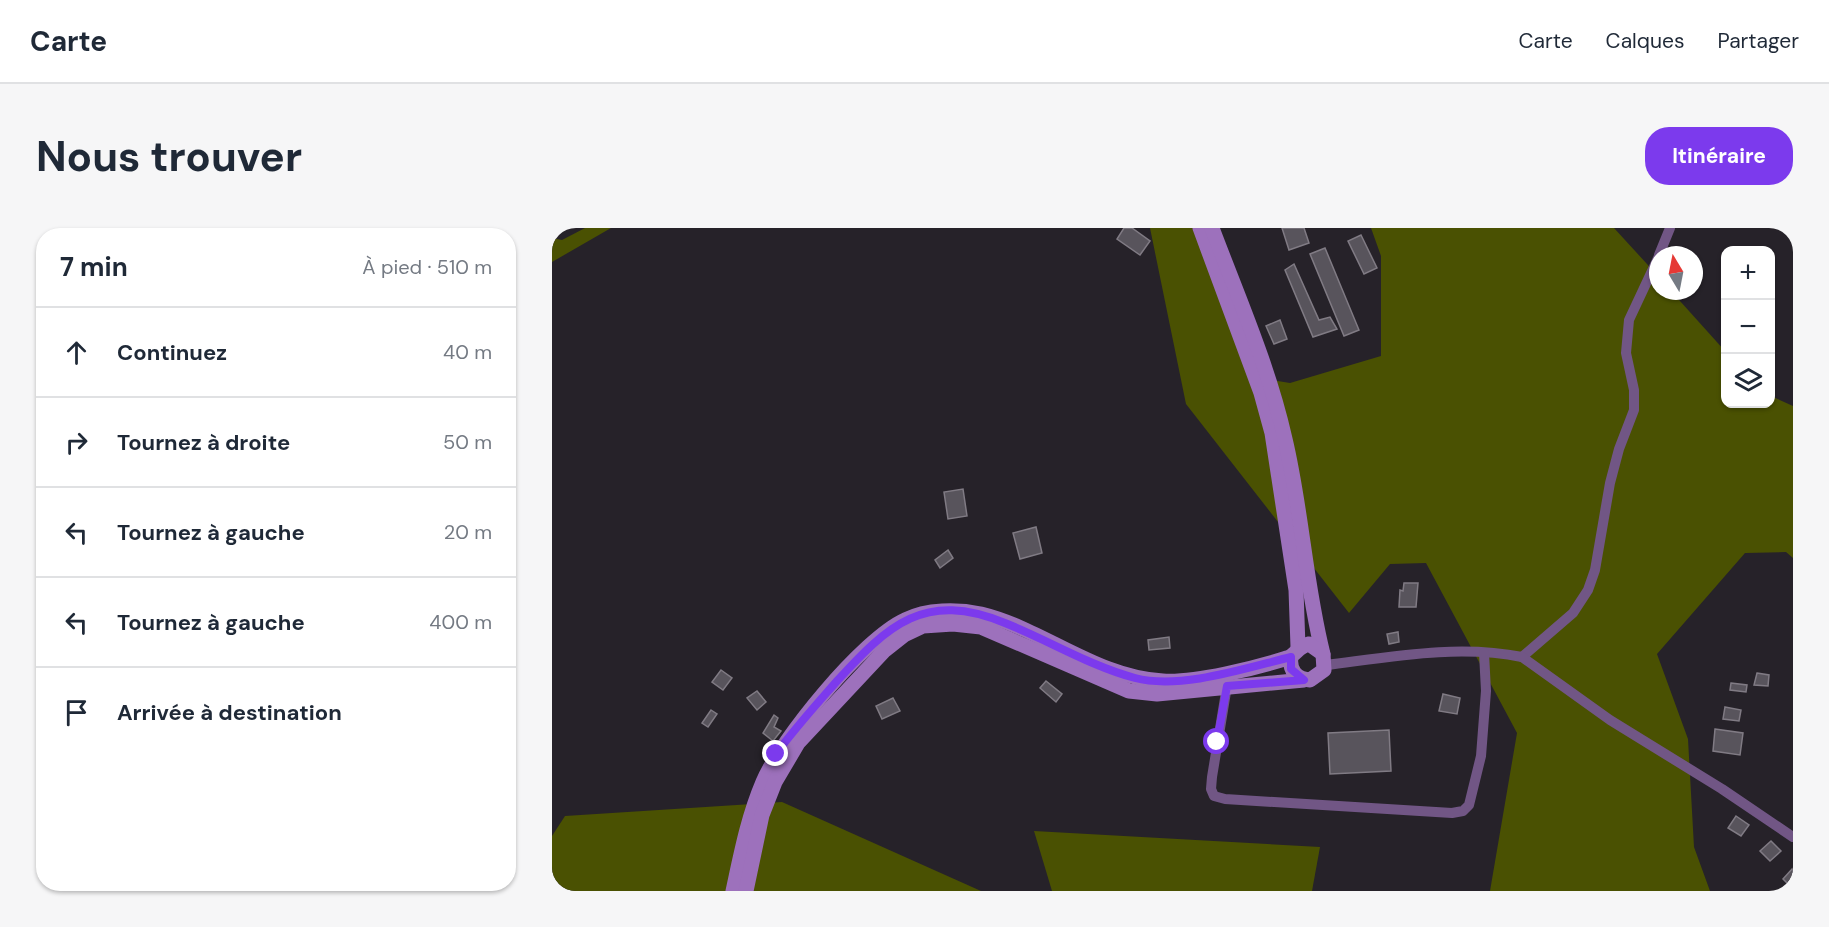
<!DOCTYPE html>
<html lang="fr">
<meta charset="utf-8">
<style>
body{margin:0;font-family:"DM Sans",sans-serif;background:#f6f6f7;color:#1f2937}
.controls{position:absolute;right:18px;top:18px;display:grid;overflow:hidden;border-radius:12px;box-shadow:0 2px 4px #0004}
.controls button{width:54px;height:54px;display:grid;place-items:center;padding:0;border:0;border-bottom:2px solid #e0e1e3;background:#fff;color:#1f2937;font:30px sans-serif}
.compass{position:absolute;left:1097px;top:18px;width:54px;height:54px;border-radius:50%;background:#fff;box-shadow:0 2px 4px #0004;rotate:350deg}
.stop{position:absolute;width:18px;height:18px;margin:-14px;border:4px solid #7c3aed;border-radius:50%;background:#fff}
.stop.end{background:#7c3aed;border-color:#fff;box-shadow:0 2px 6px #0008}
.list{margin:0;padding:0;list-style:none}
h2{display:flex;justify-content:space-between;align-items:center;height:78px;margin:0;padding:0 24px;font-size:26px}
h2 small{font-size:20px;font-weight:400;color:#747a83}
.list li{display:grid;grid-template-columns:39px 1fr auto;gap:18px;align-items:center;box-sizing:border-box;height:90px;padding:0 24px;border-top:2px solid #e0e1e3}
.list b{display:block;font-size:22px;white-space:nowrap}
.list em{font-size:20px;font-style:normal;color:#747a83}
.icon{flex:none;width:33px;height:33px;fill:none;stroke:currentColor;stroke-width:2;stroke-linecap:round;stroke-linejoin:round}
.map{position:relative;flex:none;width:1241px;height:663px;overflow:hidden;border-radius:24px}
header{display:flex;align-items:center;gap:36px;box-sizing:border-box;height:84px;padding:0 30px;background:#fff;border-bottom:2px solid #e0e1e3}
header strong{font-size:28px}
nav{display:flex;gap:33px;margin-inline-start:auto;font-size:21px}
.intro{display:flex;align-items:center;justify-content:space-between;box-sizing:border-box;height:144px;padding:0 36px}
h1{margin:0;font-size:42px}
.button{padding:15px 27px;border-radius:24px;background:#7c3aed;color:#fff;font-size:21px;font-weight:700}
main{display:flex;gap:36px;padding:0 36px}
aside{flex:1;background:#fff;border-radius:24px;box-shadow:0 2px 4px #0004}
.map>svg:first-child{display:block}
</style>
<header>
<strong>Carte</strong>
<nav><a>Carte</a><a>Calques</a><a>Partager</a></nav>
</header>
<div class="intro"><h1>Nous trouver</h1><a class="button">Itinéraire</a></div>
<main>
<aside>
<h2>7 min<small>À pied · 510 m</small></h2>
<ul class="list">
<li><svg class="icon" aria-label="ahead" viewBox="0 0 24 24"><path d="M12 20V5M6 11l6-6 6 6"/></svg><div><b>Continuez</b></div><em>40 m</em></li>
<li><svg class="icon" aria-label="right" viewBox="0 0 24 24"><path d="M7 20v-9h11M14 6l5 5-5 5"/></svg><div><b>Tournez à droite</b></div><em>50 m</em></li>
<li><svg class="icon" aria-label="left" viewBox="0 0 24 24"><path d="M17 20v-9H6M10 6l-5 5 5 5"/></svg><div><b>Tournez à gauche</b></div><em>20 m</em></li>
<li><svg class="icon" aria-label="left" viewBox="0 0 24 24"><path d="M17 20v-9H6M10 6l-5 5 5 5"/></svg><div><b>Tournez à gauche</b></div><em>400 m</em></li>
<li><svg class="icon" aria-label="arrive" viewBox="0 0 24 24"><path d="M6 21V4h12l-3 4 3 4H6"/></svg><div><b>Arrivée à destination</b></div></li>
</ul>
</aside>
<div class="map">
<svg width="1241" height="663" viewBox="0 0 1241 663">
<rect width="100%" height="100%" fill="#262229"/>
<!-- forest -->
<g fill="#4a5102">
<path d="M33,0H59L0,34V10L10,12Z"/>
<path d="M598,0H645L702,149L738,155L829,128V28L819,0H1062L1106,48V63H1119L1173,123L1174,176H1218L1219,168L1241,178V330L1234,324L1193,325L1105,426L1136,511L1142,619L1158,663H938L965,505L874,335L838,336L797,385L634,176Z"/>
<path d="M230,574L429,663H0V608L13,588Z"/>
<path d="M482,603L768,619L760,663H500Z"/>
</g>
<!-- building -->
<g fill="#58545c" stroke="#807b84" stroke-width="1.5">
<path d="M572,0H580L598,13L588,27L565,11Z"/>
<path d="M730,0H752L757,15L737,22Z"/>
<path d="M809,7L825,40L812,46L796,13Z"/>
<path d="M773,20L807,102L792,108L758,26Z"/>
<path d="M742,36L767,92L778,89L785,101L761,109L733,42Z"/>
<path d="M728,92L735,111L722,116L714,98Z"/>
<path d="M411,261L415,288L396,291L392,264Z"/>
<path d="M484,299L490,325L468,331L461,305Z"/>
<path d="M396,322L401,330L388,340L383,332Z"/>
<path d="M852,355H866L864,379H847L848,362L851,363Z"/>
<path d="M846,404L847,414L837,416L835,406Z"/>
<path d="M617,409L618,420L597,422L596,412Z"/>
<path d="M169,442L180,450L171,462L160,454Z"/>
<path d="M1205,445L1217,447L1216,458L1202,457Z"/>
<path d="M494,453L510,466L504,474L488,460Z"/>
<path d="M1179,455L1195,457L1194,464L1178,462Z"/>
<path d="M205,463L214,474L205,482L195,470Z"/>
<path d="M891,466L908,470L905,486L887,483Z"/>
<path d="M341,470L348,483L330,491L324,478Z"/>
<path d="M1173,479L1189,482L1187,493L1171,491Z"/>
<path d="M159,482L165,486L156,499L150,495Z"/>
<path d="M222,487L226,490L222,499L229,503L221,513L211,505Z"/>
<path d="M1163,501L1191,505L1188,527L1161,523Z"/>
<path d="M837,502L839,543L778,546L776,505Z"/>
<path d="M1184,588L1197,597L1189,608L1176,600Z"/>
<path d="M1219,613L1229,623L1218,633L1208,623Z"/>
<path d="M1240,641L1241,642V661L1231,651Z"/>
</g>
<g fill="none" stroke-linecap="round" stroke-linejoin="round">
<!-- street -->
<g stroke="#715685" stroke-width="10">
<path d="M1107,27L1118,0"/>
<path d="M970,429L1021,385L1036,362L1043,342L1058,255L1067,221L1082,182V162L1074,125L1077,92L1106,30"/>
<path d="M774,437C838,429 906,416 970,429L1058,492L1170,561L1241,609"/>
<path d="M675,458L660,549L659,561L662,568L673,571L900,585L911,583L917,577L929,528L934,463L932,425"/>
</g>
<!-- secondary -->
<g stroke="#9d71bc" stroke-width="15">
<path d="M648,0L709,165L720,205L744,362L746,419"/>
<path d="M660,0C686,69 717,139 733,211C750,282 753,355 771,426"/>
<path d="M181,663C189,626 196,589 211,554C229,511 311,411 353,392C375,381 405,381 429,386C491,401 545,450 611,453C643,455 704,440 735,430C744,427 746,418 757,416L771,426L772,442L758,452C744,451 737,442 739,429"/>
<path d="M194,663L210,587L223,554L246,515L333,422L352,407L371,398L401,396L429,399L577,463L605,466L752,452"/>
</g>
</g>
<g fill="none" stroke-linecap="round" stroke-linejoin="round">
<!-- route -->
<path stroke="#7c3aed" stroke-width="8" d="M224,526C243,500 264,477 285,453C336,397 373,362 453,395C496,412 538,438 583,450C628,462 694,440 739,429V441L752,452L675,458L665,514"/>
</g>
</svg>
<div class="controls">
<button>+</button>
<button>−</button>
<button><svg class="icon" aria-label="layers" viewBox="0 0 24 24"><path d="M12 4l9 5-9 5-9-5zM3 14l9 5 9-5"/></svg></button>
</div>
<svg class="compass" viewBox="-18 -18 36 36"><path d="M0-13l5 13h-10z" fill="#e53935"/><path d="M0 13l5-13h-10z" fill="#747a83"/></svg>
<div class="stop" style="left:665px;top:514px"></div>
<div class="stop end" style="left:224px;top:526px"></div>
</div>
</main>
